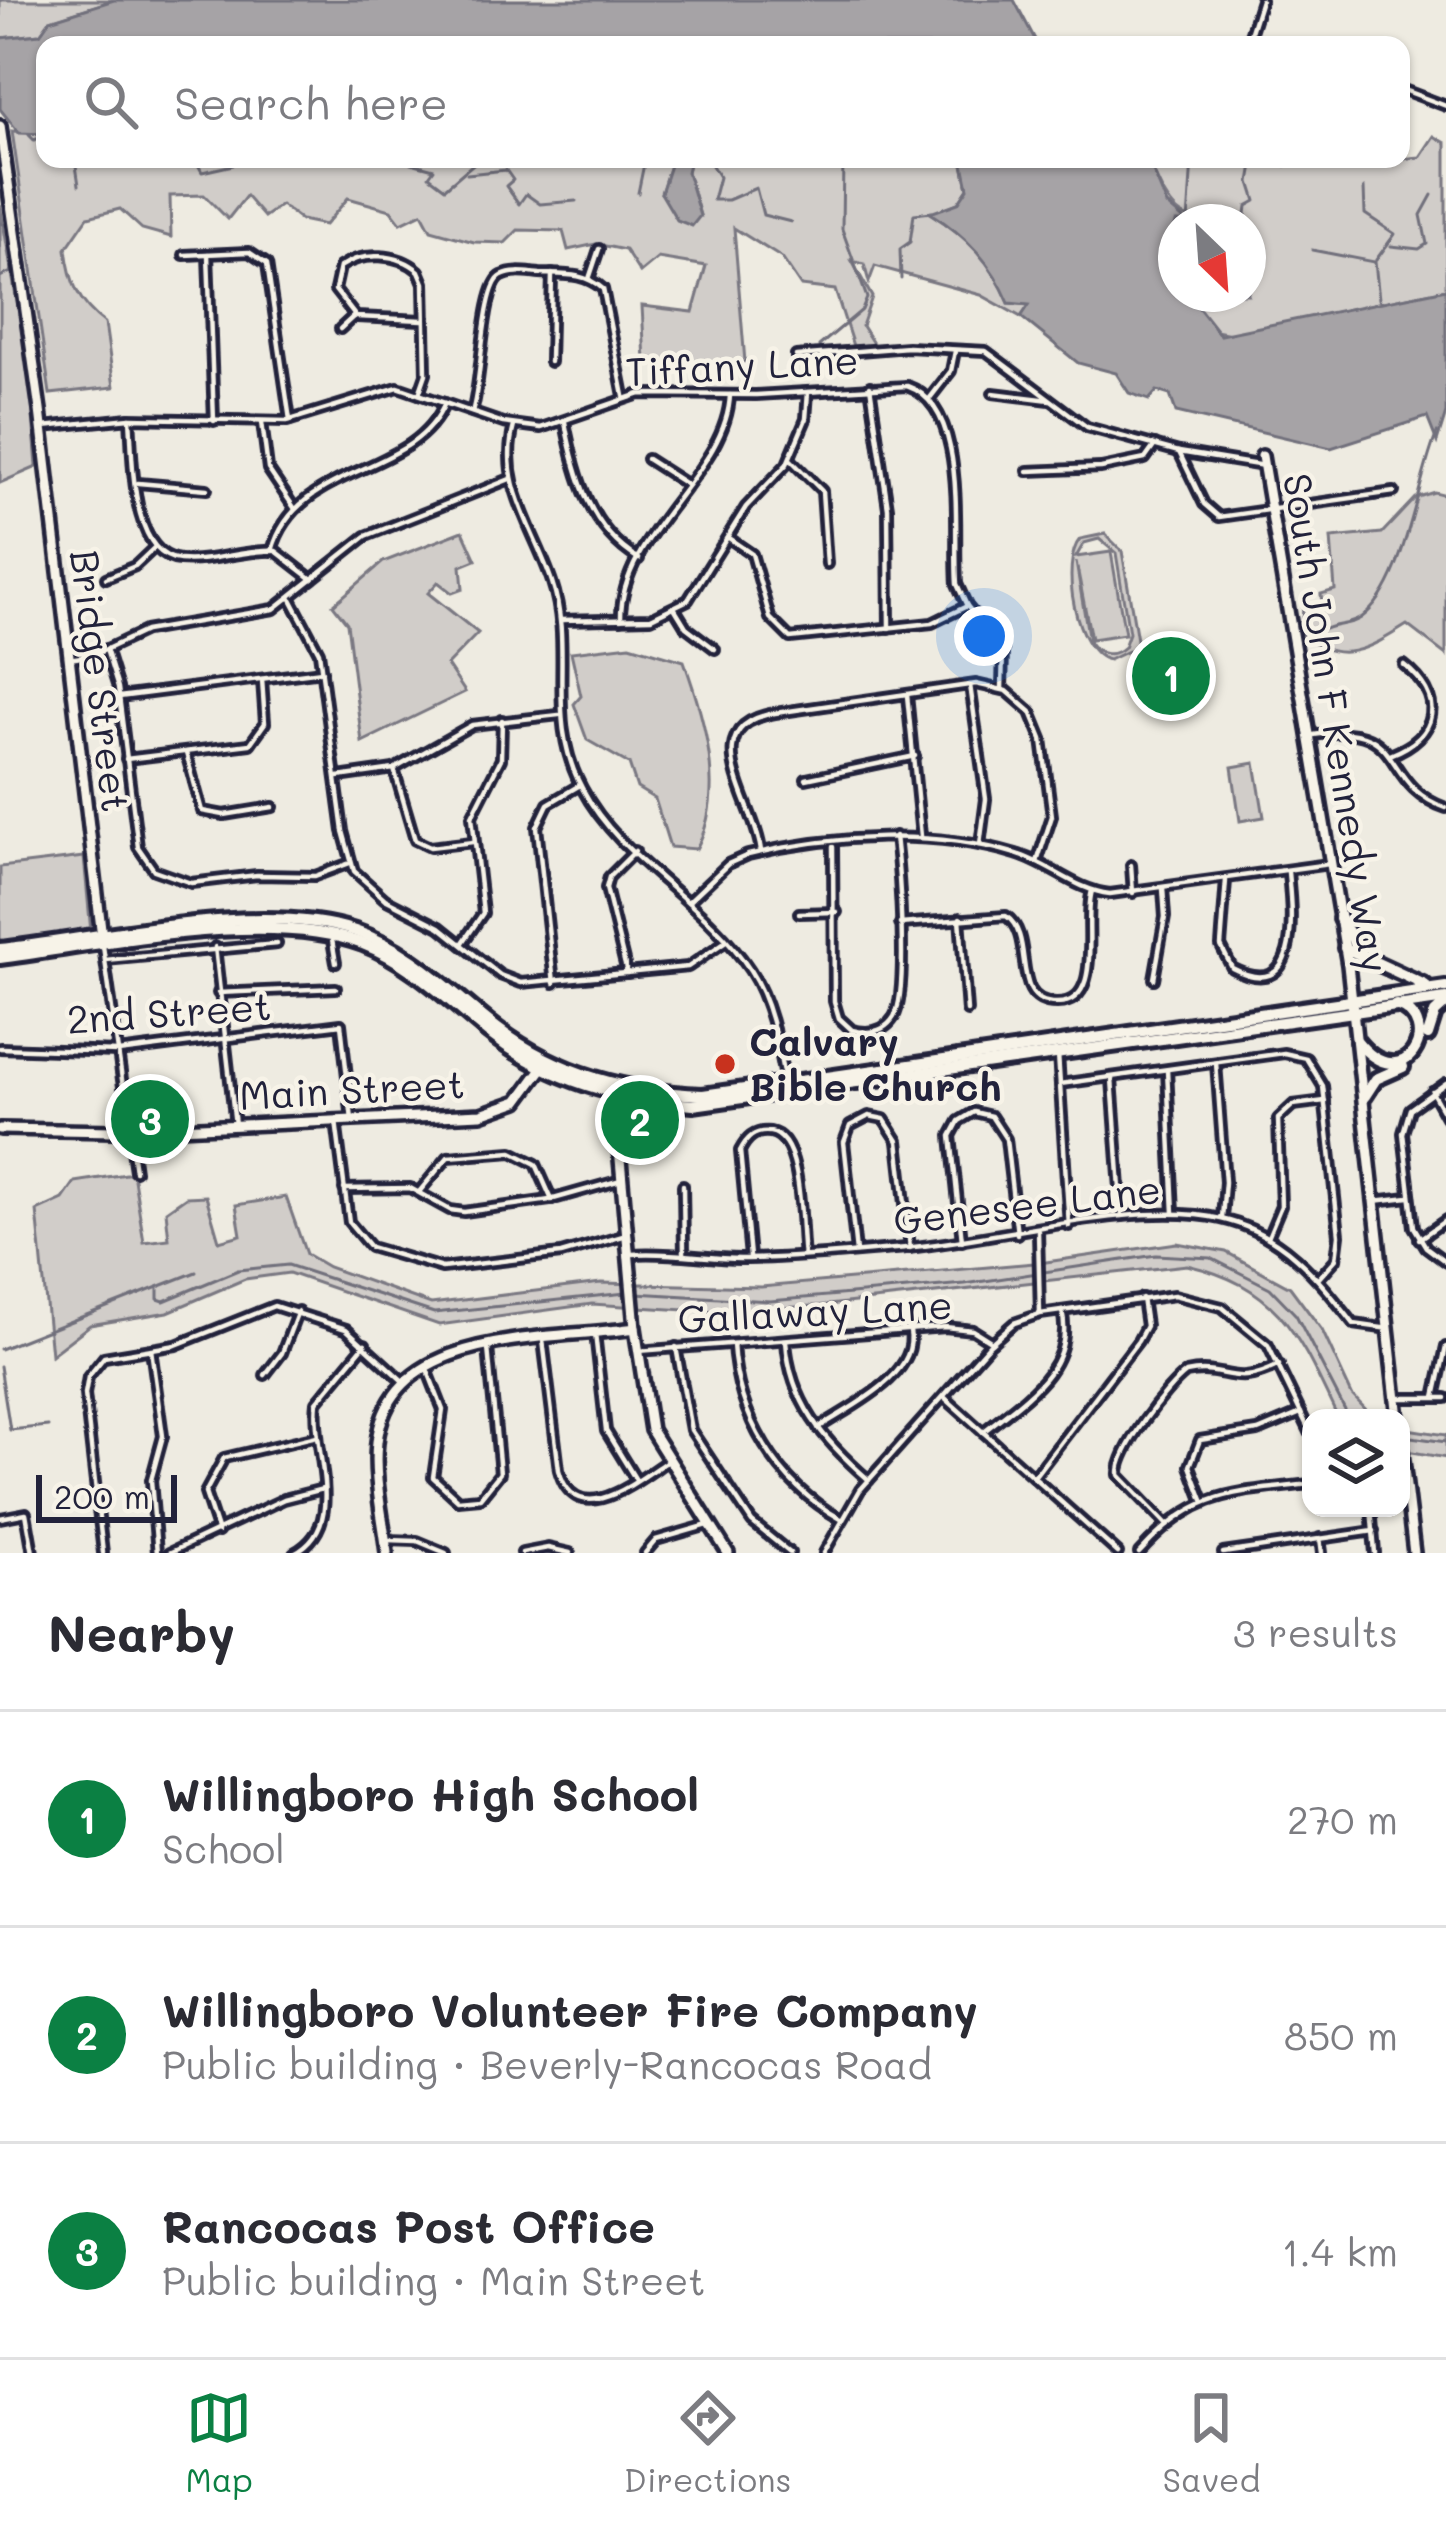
<!DOCTYPE html>
<meta charset="utf-8">
<style>
body{margin:0;font-family:Mali,sans-serif;background:#f2f2f3;color:#2b2b33}
.controls{position:absolute;right:36px;bottom:36px;display:grid;overflow:hidden;border-radius:24px;box-shadow:0 3px 9px #0004}
.controls button{width:108px;height:108px;display:grid;place-items:center;padding:0;border:0;border-bottom:3px solid #e1e1e2;background:#fff;color:#2b2b33;font:60px sans-serif}
.compass{position:absolute;left:1158px;top:204px;width:108px;height:108px;border-radius:50%;background:#fff;box-shadow:0 3px 9px #0004;rotate:155deg}
.scale{position:absolute;left:36px;bottom:30px;width:141px;box-sizing:border-box;padding-left:12px;border:6px solid #22223b;border-top:0;font-size:33px;line-height:42px;white-space:nowrap;color:#22223b;-webkit-text-stroke:9px #f7f3e8;paint-order:stroke}
.you{position:absolute;left:984px;top:636px;width:42px;height:42px;margin:-30px;border:9px solid #fff;border-radius:50%;background:#1a73e8;box-shadow:0 0 0 18px #1a73e833}
.badge{display:grid;place-items:center;width:78px;height:78px;border-radius:50%;background:#0b8043;color:#fff;font-size:39px;font-weight:700}
.pin{position:absolute;translate:-50% -50%;border:6px solid #fff;box-shadow:0 3px 12px #0006}
.list{margin:0;padding:0;list-style:none}
h2{display:flex;justify-content:space-between;align-items:center;height:156px;margin:0;padding:0 48px;font-size:51px}
h2 small{font-size:39px;font-weight:400;color:#7c7c81}
.list li{display:grid;grid-template-columns:78px 1fr auto;gap:36px;align-items:center;box-sizing:border-box;height:216px;padding:0 48px;border-top:3px solid #e1e1e2}
.list b{display:block;font-size:45px;white-space:nowrap}
.list p{margin:0;font-size:39px;white-space:nowrap;color:#7c7c81}
.list em{font-size:39px;font-style:normal;color:#7c7c81}
.icon{flex:none;width:66px;height:66px;fill:none;stroke:currentColor;stroke-width:2;stroke-linecap:round;stroke-linejoin:round}
.map{position:relative;flex:none;width:1446px;height:1553px;overflow:hidden}
.search{position:absolute;background:#fff;box-shadow:0 3px 9px #0004;left:36px;right:36px;top:36px;height:132px;display:flex;align-items:center;gap:30px;box-sizing:border-box;padding:0 42px;border-radius:24px;color:#7c7c81;font-size:45px}
.sheet{height:804px;background:#fff}
nav{display:flex;justify-content:space-around;align-items:center;box-sizing:border-box;height:168px;border-top:3px solid #e1e1e2;background:#fff;font-size:33px;color:#7c7c81}
nav a{display:grid;justify-items:center;gap:6px}
nav .on{color:#0b8043}
.map>svg:first-child{display:block}
</style>
<div class="map">
<svg width="1446" height="1553" viewBox="0 0 1446 1553">
<rect width="100%" height="100%" fill="#eeebe1"/>
<filter id="ink" filterUnits="userSpaceOnUse"><feTurbulence type="fractalNoise" baseFrequency=".00833" numOctaves="2"/><feDisplacementMap in="SourceGraphic" scale="24" xChannelSelector="R" yChannelSelector="G"/><feConvolveMatrix kernelMatrix="1 2 1 2 8 2 1 2 1" color-interpolation-filters="sRGB"/></filter>
<g filter="url(#ink)">
<!-- green -->
<g fill="#d1cdc9" stroke="#7a7882" stroke-width="3" fill-rule="evenodd">
<path d="M0,0H114L51,20L40,34L0,38Z"/>
<path d="M12,131L45,134V159H672L661,193L700,215L687,172L690,159H962L968,188L958,203L931,214C967,236 993,263 1009,303L1030,305L1021,317L981,295L875,266L869,282L864,264L852,261L872,297L862,326L874,345L853,346L835,290L801,286L782,258L734,228L745,362L645,361L642,306L693,312L706,266L658,258L640,273L625,250L596,244L568,250L563,231L518,230L505,243L474,242L431,230L422,213L401,223L391,210L348,198L325,225L301,220L281,205L264,217L246,196L228,219L204,195L170,196L171,237L142,229L120,209L88,217L66,249C70,282 78,303 105,323L114,387L50,394Z"/>
<path d="M1434,136L1446,143V289L1231,334L1211,330L1188,294H1248V222C1180,222 1175,224 1148,159H1401L1420,157Z"/>
<path d="M0,205L30,377L37,467L0,483Z"/>
<path d="M1434,492L1446,495V655L1407,625C1369,649 1338,668 1301,633L1303,607L1322,604L1321,594L1335,590L1331,538L1382,533L1415,498Z"/>
<path d="M463,531L476,560L461,566L463,589L452,593L438,582L428,593L478,633L447,665L465,692L362,742L347,623L333,605L383,562Z"/>
<path d="M1105,534L1122,551L1138,646L1109,660C1075,654 1060,562 1080,539ZM1099,539L1116,553L1129,633L1124,647C1112,658 1098,655 1089,641L1076,562L1091,639L1125,634L1111,552L1076,557L1084,543Z"/>
<path d="M630,645L684,661C704,717 727,794 696,849L670,847L655,799L637,788L629,764L587,740L574,704L581,696L571,652Z"/>
<path d="M1255,763L1264,817L1240,821L1232,767Z"/>
<path d="M84,857L91,932L0,944V867Z"/>
<path d="M133,1173L144,1242L169,1239L166,1211L186,1197L206,1196L219,1241L241,1235L236,1205L286,1197L306,1254L328,1267L431,1304L601,1283L761,1287L1046,1262L1177,1243L1226,1252L1290,1287L1322,1330L1352,1395L1374,1418H1338C1299,1337 1281,1287 1187,1265L828,1305L717,1312L592,1304L439,1325L289,1273L245,1279L168,1312L90,1325L51,1355L37,1211L63,1199L75,1182Z"/>
<path d="M1401,1428L1446,1435V1458L1401,1450Z"/>
</g>
<!-- water -->
<g fill="#a6a3a6" stroke="#716f7b" stroke-width="3">
<path d="M114,0H1014L1038,45H45V134L19,133L0,109V38L40,34L50,20Z"/>
<path d="M672,159H690L687,172L700,216L692,226L677,220L661,193Z"/>
<path d="M962,159H1148L1167,205L1187,222H1176L1171,244L1176,294H1188L1220,335L1446,289V413L1437,442L1427,417L1331,448L1176,412L1170,395L1157,391L1149,400L1129,393L1116,373L1078,363L1021,317L1029,305L1009,303C992,263 967,236 930,213L958,203L968,188Z"/>
</g>
<g fill="none" stroke-linecap="round" stroke-linejoin="round">
<!-- stream -->
<g stroke="#716f7b" stroke-width="3">
<path d="M29,135L34,140L45,136"/>
<path d="M75,159L79,185"/>
<path d="M146,159H153"/>
<path d="M195,159L202,172L233,165"/>
<path d="M354,159H369"/>
<path d="M396,159L434,169L429,176L445,188L479,159"/>
<path d="M708,159L719,177L713,200H728L756,188L763,215L791,222"/>
<path d="M1262,159L1269,163L1274,159"/>
<path d="M1278,159L1286,166L1289,159"/>
<path d="M303,162L304,159"/>
<path d="M712,162L753,164L763,159"/>
<path d="M467,174L506,170L513,180L506,186L519,204L526,194L540,204L576,201"/>
<path d="M1364,188L1365,214L1395,234L1376,260"/>
<path d="M638,193L645,159"/>
<path d="M1188,222L1192,159"/>
<path d="M1245,222L1247,206L1256,201L1250,182L1254,159"/>
<path d="M0,223L7,226L11,272L0,277"/>
<path d="M1248,228V236"/>
<path d="M1391,246L1419,249L1427,244L1421,215L1432,195"/>
<path d="M1312,250L1374,262"/>
<path d="M1375,262L1379,299"/>
<path d="M901,279L900,249L910,242L914,214L932,212"/>
<path d="M819,346L862,310L867,298L842,229L843,159"/>
<path d="M1325,629C1337,624 1351,625 1361,618C1405,587 1416,483 1437,433"/>
<path d="M158,1288V1299L164,1301L238,1270L288,1265L434,1313L626,1293"/>
<path d="M636,1293L770,1301L965,1284L1156,1255L1211,1258L1270,1288L1296,1315L1349,1418"/>
<path d="M0,1349L196,1272"/>
<path d="M0,1366L10,1430L48,1426"/>
<path d="M1411,1437L1446,1442"/>
</g>
<defs>
<g id="street">
<path d="M1255,45L1249,38L1261,0"/>
<path d="M1401,89L1446,106"/>
<path d="M208,254L214,421"/>
<path d="M184,255L249,252L267,264L290,420"/>
<path d="M589,279L599,249"/>
<path d="M340,329L354,316"/>
<path d="M796,356L908,347L986,351L1087,427L1179,452L1264,466"/>
<path d="M550,362L552,274"/>
<path d="M870,386L888,508L889,628"/>
<path d="M993,393L1050,400"/>
<path d="M419,394L426,374L424,283L419,271C399,253 362,251 340,267L335,290L356,317L423,320"/>
<path d="M930,398L951,371L955,351"/>
<path d="M472,412C482,384 482,285 502,276C513,270 528,273 540,274C563,275 584,272 603,289L624,396"/>
<path d="M130,418C133,458 130,555 180,560C212,563 244,549 276,551L312,579"/>
<path d="M262,422L268,469L295,509"/>
<path d="M565,422C575,476 590,530 639,559"/>
<path d="M514,426C498,484 534,528 552,582C575,650 544,718 582,788C620,861 705,901 750,970C771,1002 778,1046 785,1083"/>
<path d="M43,427L130,418L287,421L398,387L503,423L541,428L640,394L756,395L907,386C969,407 953,528 957,584L967,606L1003,649L1002,689"/>
<path d="M1179,452L1204,504L1219,517L1394,492"/>
<path d="M647,459L686,484"/>
<path d="M790,459L822,491L827,564"/>
<path d="M1028,471L1101,468L1145,459L1155,445"/>
<path d="M138,483L207,489"/>
<path d="M730,539L752,554L770,618L790,638L932,623L967,606"/>
<path d="M272,551C296,462 413,479 445,403"/>
<path d="M106,578L135,566L154,548"/>
<path d="M291,599L319,652L343,831L354,871L385,899L440,927L500,975L521,983L688,967L726,941"/>
<path d="M675,609L686,627L715,649"/>
<path d="M621,619C619,534 727,473 730,395"/>
<path d="M561,620L651,618L688,600L746,507L787,464L806,419L808,392"/>
<path d="M106,649L118,688L138,847L154,870L191,883L257,875L315,876L350,863"/>
<path d="M69,659L94,655L145,631L274,609L366,536L510,479"/>
<path d="M970,685L986,799L980,845"/>
<path d="M907,695L921,836"/>
<path d="M119,697L322,671"/>
<path d="M1308,736C1411,717 1375,783 1446,808"/>
<path d="M186,753L202,811L224,815L273,807"/>
<path d="M1390,755C1440,736 1445,697 1404,665"/>
<path d="M126,759L250,744L265,723L262,679"/>
<path d="M394,769L415,840L430,847L473,842"/>
<path d="M338,777L394,769L472,725L559,715"/>
<path d="M806,779L915,756"/>
<path d="M833,847L834,1001L839,1018L852,1030C868,1034 884,1033 894,1017C909,992 899,870 895,836"/>
<path d="M761,852C757,805 691,727 775,713L976,684L1007,691L1031,712L1042,739L1052,816L1037,862"/>
<path d="M1131,865L1133,893"/>
<path d="M1226,880L1221,946L1232,968C1304,1006 1291,907 1288,872"/>
<path d="M688,902L728,864L748,855C832,835 933,829 1016,854C1050,864 1075,890 1110,894L1329,864"/>
<path d="M799,913L837,912"/>
<path d="M960,918L967,1011"/>
<path d="M900,924L1006,916C1037,937 1008,1003 1056,1003C1106,1004 1082,921 1092,891"/>
<path d="M332,940L336,963"/>
<path d="M462,944L483,913L472,816L501,759L502,720"/>
<path d="M103,946L135,1171"/>
<path d="M215,947L235,1125"/>
<path d="M105,960L277,944"/>
<path d="M627,973L606,888L609,877L635,851"/>
<path d="M1154,979L1165,917L1163,888"/>
<path d="M554,983L537,827L548,804L580,785"/>
<path d="M218,993L336,988"/>
<path d="M0,1048L118,1052L341,1024L352,1120"/>
<path d="M1058,1054L1069,1226"/>
<path d="M1216,1063L1225,1182L1222,1218"/>
<path d="M1167,1070L1174,1213"/>
<path d="M1112,1079L1122,1216"/>
<path d="M1446,1083L1410,1109L1403,1133L1414,1227L1426,1247L1446,1262"/>
<path d="M1060,1084L1284,1053L1306,1058L1323,1086L1339,1235L1336,1259L1319,1278"/>
<path d="M1432,1092L1446,1117"/>
<path d="M336,1121L349,1222L370,1247L442,1268L561,1254L623,1236"/>
<path d="M683,1185L684,1253"/>
<path d="M344,1189L410,1188L450,1210L464,1212L550,1200L621,1180"/>
<path d="M419,1192L448,1157L512,1152L536,1164L552,1200"/>
<path d="M1374,1201L1409,1197"/>
<path d="M1038,1231L1040,1314"/>
<path d="M1268,1237L1281,1206L1278,1119L1293,1105L1325,1101"/>
<path d="M1419,1239L1446,1220"/>
<path d="M962,1241L951,1136L959,1121L974,1112L991,1116L1006,1139L1017,1234"/>
<path d="M856,1252L844,1142L850,1126L869,1116L884,1119L898,1141L910,1248"/>
<path d="M631,1254C668,1251 703,1258 740,1259C792,1259 844,1253 895,1249C989,1242 1134,1199 1221,1219C1283,1233 1317,1277 1354,1324L1389,1329"/>
<path d="M750,1257L740,1151C746,1139 754,1130 770,1132C804,1137 800,1228 804,1256"/>
<path d="M595,1333L606,1431L636,1480"/>
<path d="M543,1340L559,1470C576,1532 637,1481 667,1461"/>
<path d="M786,1341C790,1402 824,1441 869,1480"/>
<path d="M733,1344C737,1416 777,1484 841,1519"/>
<path d="M676,1347L691,1430L752,1522L790,1553"/>
<path d="M151,1349L163,1436L151,1480L157,1553"/>
<path d="M638,1351L945,1327L973,1330L992,1342"/>
<path d="M427,1369L443,1410L433,1477L458,1500L480,1498L500,1473L488,1348"/>
<path d="M265,1375L282,1353L298,1311"/>
<path d="M944,1397L1118,1553"/>
<path d="M1435,1397L1446,1347"/>
<path d="M1396,1398H1446"/>
<path d="M818,1428C849,1407 919,1376 910,1331"/>
<path d="M983,1432C1022,1400 1076,1369 1062,1311"/>
<path d="M1034,1477L1138,1341L1146,1326L1142,1298"/>
<path d="M1203,1500L1190,1466L1200,1440L1258,1431L1301,1413"/>
<path d="M1371,1508L1375,1553"/>
<path d="M0,1518L26,1513L33,1553"/>
<path d="M1166,1524L1119,1475C1117,1451 1166,1388 1186,1373C1226,1364 1231,1390 1279,1365"/>
<path d="M218,1532L205,1493L224,1458L317,1436"/>
<path d="M1320,1538L1322,1553"/>
<path d="M388,1540L417,1541L446,1553"/>
<path d="M103,1553L85,1394L88,1377L104,1357L176,1345L274,1306L346,1329L405,1383"/>
<path d="M169,1553L284,1499L323,1489"/>
<path d="M294,1553C350,1524 311,1451 317,1402L365,1344"/>
<path d="M522,1553L548,1548L570,1553"/>
<path d="M645,1553L656,1540L708,1525"/>
<path d="M824,1553L860,1490L989,1345L1014,1323L1040,1314L1174,1295L1222,1307L1268,1345L1311,1434"/>
<path d="M1139,1553C1196,1490 1231,1493 1311,1484"/>
<path d="M1223,1553L1374,1531"/>
</g>
<g id="secondary">
<path d="M0,126L40,410L102,937"/>
<path d="M1262,456L1348,965L1398,1418"/>
<path d="M614,1091L635,1328L651,1430L728,1553"/>
<path d="M0,1129L115,1131L481,1114L518,1101L543,1067"/>
<path d="M1401,1444L1414,1553"/>
<path d="M387,1553C383,1517 373,1478 377,1442C390,1326 552,1341 635,1328"/>
</g>
<g id="primary">
<path d="M1340,919L1361,951"/>
<path d="M1345,948L1425,985"/>
<path d="M0,949C99,938 262,900 355,931C412,950 451,993 498,1029C559,1075 628,1092 703,1095L1446,987"/>
<path d="M0,958C102,945 268,908 363,944C412,963 449,1001 489,1033C549,1081 619,1099 693,1105L1446,999"/>
<path d="M1428,1035L1435,1013L1446,1003"/>
<path d="M1357,1041C1405,1101 1446,1022 1396,1005"/>
<path d="M1365,1096L1376,1079L1403,1067"/>
</g>
</defs>
<!-- street casing -->
<use href="#street" stroke="#22223b" stroke-width="14"/>
<!-- secondary casing -->
<use href="#secondary" stroke="#22223b" stroke-width="18"/>
<!-- primary casing -->
<use href="#primary" stroke="#22223b" stroke-width="20"/>
<!-- street -->
<use href="#street" stroke="#f7f3e8" stroke-width="4.5"/>
<!-- secondary -->
<use href="#secondary" stroke="#f7f3e8" stroke-width="9"/>
<!-- primary -->
<use href="#primary" stroke="#f7f3e8" stroke-width="10"/>
</g>
</g>
<!-- markers -->
<circle fill="#c8321e" stroke="#f7f3e8" stroke-width="4.5" cx="725" cy="1064" r="12"/>
<g text-anchor="middle" stroke-width="9" stroke-linejoin="round" paint-order="stroke">
<!-- street labels -->
<g font-size="39" fill="#22223b" stroke="#f7f3e8">
<text transform="translate(742 366) rotate(-3)" y="14">Tiffany Lane</text>
<text transform="translate(100 681) rotate(83)" y="14">Bridge Street</text>
<text transform="translate(1336 723) rotate(81)" y="14">South John F Kennedy Way</text>
<text transform="translate(169 1013) rotate(-4)" y="14">2nd Street</text>
<text transform="translate(352 1090) rotate(-3)" y="14">Main Street</text>
<text transform="translate(1027 1205) rotate(-7)" y="14">Genesee Lane</text>
<text transform="translate(815 1312) rotate(-3)" y="14">Gallaway Lane</text>
</g>
<!-- poi labels -->
<g font-size="39" font-weight="bold" fill="#22223b" stroke="#f7f3e8" text-anchor="start">
<text x="749" y="1056">Calvary<tspan x="749" dy="45">Bible Church</tspan></text>
</g>
</g>
</svg>
<div class="controls">
<button><svg class="icon" aria-label="layers" viewBox="0 0 24 24"><path d="M12 4l9 5-9 5-9-5zM3 14l9 5 9-5"/></svg></button>
</div>
<svg class="compass" viewBox="-18 -18 36 36"><path d="M0-13l5 13h-10z" fill="#e53935"/><path d="M0 13l5-13h-10z" fill="#7c7c81"/></svg>
<div class="scale">200 m</div>
<div class="you"></div>
<div class="pin badge" style="left:1171px;top:676px">1</div>
<div class="pin badge" style="left:640px;top:1120px">2</div>
<div class="pin badge" style="left:150px;top:1119px">3</div>
<div class="search"><svg class="icon" aria-label="search" viewBox="0 0 24 24"><circle cx="10" cy="10" r="6"/><path d="M15 15l6 6"/></svg>Search here</div>
</div>
<section class="sheet">
<h2>Nearby<small>3 results</small></h2>
<ul class="list">
<li><span class="badge">1</span><div><b>Willingboro High School</b><p>School</p></div><em>270 m</em></li>
<li><span class="badge">2</span><div><b>Willingboro Volunteer Fire Company</b><p>Public building · Beverly-Rancocas Road</p></div><em>850 m</em></li>
<li><span class="badge">3</span><div><b>Rancocas Post Office</b><p>Public building · Main Street</p></div><em>1.4 km</em></li>
</ul>
</section>
<nav>
<a class="on"><svg class="icon" aria-label="map" viewBox="0 0 24 24"><path d="M3 6l6-2 6 2 6-2v14l-6 2-6-2-6 2zM9 4v14M15 6v14"/></svg>Map</a>
<a><svg class="icon" aria-label="directions" viewBox="0 0 24 24"><path d="M12 3l9 9-9 9-9-9zM9 14v-3h6M13 9l2 2-2 2"/></svg>Directions</a>
<a><svg class="icon" aria-label="saved" viewBox="0 0 24 24"><path d="M7 4h10v16l-5-4-5 4z"/></svg>Saved</a>
</nav>
